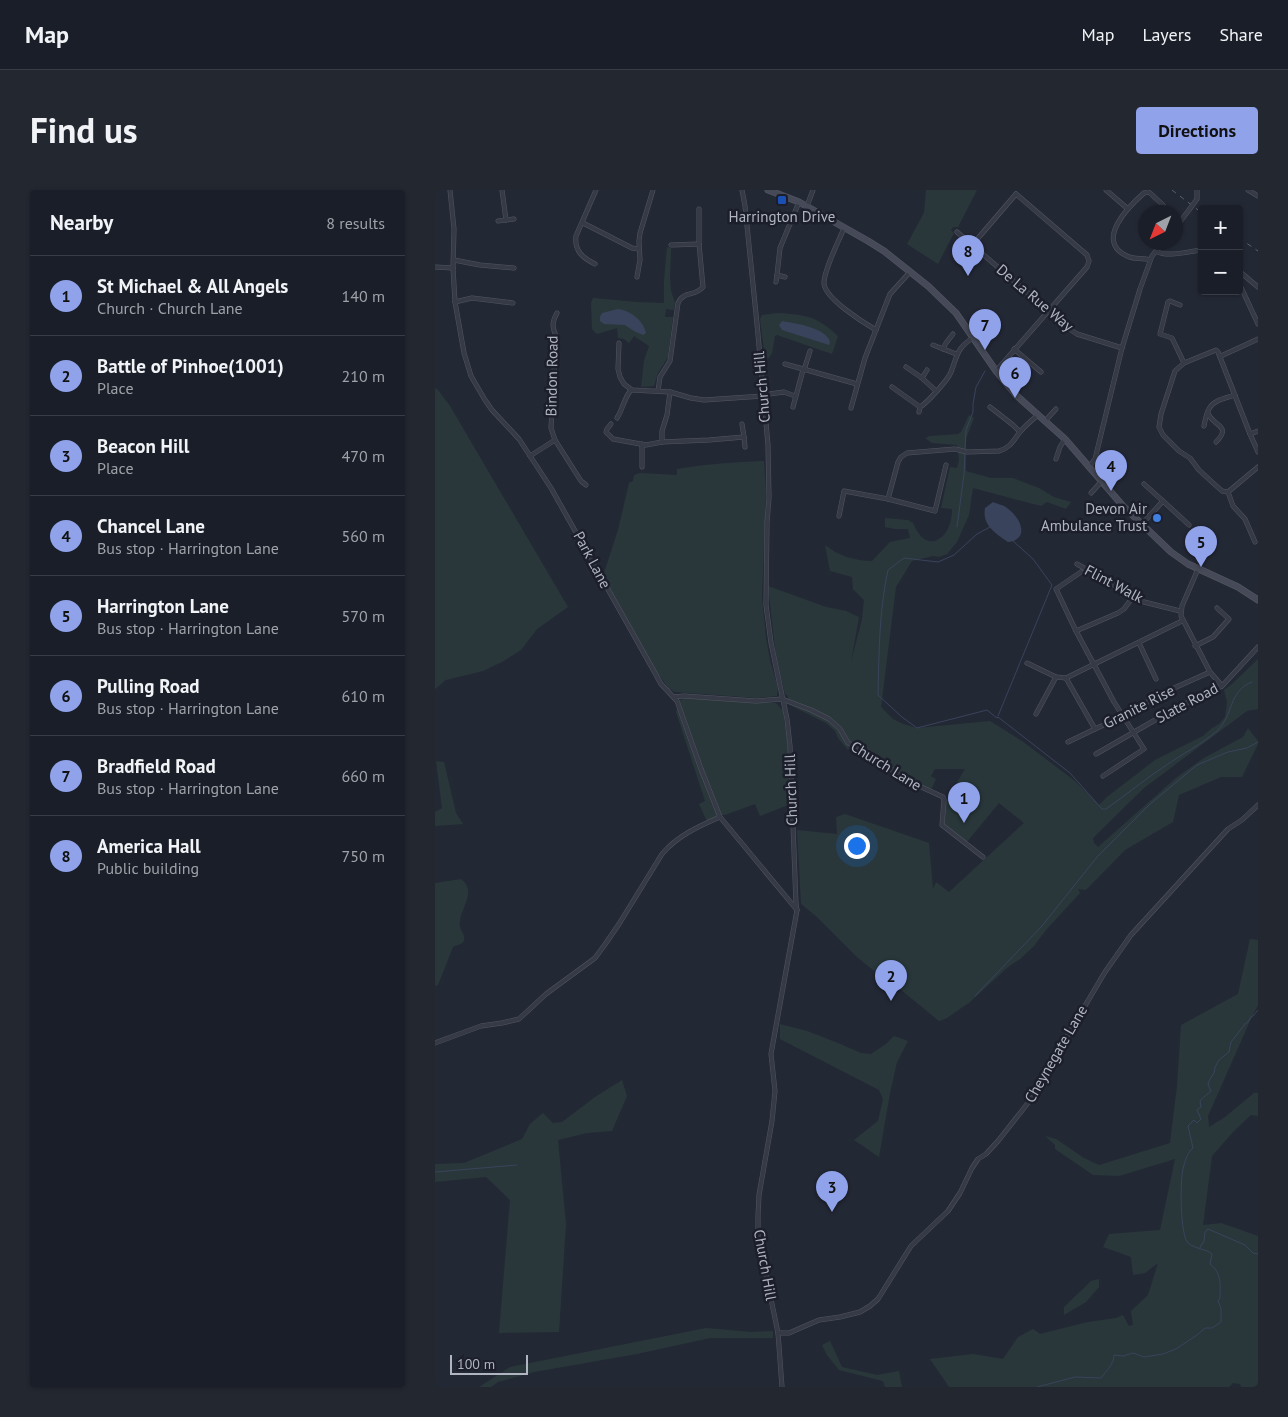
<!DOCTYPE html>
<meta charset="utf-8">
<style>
body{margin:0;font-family:"PT Sans",sans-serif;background:#232730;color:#f1f3f6}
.controls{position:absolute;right:15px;top:15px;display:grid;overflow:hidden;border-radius:5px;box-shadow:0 1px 4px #0004}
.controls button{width:45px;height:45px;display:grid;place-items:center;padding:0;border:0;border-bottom:1px solid #383c45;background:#1a1e28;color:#f1f3f6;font:25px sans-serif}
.compass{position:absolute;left:703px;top:15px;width:45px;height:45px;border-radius:50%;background:#1a1e28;box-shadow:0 1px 4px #0004;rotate:222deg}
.scale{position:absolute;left:15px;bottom:12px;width:78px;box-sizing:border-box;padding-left:5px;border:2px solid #b1b5c2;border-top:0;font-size:14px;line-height:18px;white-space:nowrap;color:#b1b5c2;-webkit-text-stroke:4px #1c1f2b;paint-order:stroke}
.you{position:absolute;left:421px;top:655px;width:18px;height:18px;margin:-12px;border:4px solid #fff;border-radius:50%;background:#1a73e8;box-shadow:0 0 0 8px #1a73e833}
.badge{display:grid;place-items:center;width:32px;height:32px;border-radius:50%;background:#8fa2ea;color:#111;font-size:16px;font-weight:700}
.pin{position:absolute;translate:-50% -41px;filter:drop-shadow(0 1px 2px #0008)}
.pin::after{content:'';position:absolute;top:26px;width:18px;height:15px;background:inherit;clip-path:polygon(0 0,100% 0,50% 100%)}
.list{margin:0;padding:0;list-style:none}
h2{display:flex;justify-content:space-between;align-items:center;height:65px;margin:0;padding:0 20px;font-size:21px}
h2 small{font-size:16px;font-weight:400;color:#9fa2a8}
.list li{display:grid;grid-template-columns:32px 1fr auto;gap:15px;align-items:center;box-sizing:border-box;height:80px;padding:0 20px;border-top:1px solid #383c45}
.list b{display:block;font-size:19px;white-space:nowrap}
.list p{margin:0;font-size:16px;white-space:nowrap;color:#9fa2a8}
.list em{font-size:16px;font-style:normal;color:#9fa2a8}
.map{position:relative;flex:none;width:823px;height:1197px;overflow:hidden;border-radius:5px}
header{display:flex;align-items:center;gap:30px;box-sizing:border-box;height:70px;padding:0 25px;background:#1a1e28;border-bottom:1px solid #383c45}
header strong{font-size:24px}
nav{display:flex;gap:28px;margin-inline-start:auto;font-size:18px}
.intro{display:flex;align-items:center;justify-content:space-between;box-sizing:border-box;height:120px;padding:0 30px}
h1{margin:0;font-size:35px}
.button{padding:12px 22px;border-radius:5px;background:#8fa2ea;color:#111;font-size:18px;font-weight:700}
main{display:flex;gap:30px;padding:0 30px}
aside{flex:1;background:#1a1e28;border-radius:5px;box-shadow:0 1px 4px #0004}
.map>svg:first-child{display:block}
</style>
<header>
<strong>Map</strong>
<nav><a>Map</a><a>Layers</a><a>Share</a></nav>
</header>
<div class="intro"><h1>Find us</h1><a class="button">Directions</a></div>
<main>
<aside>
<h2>Nearby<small>8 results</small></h2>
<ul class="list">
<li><span class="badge">1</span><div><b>St Michael &amp; All Angels</b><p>Church · Church Lane</p></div><em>140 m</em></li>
<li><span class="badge">2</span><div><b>Battle of Pinhoe(1001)</b><p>Place</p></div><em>210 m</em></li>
<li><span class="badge">3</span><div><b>Beacon Hill</b><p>Place</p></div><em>470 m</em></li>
<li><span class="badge">4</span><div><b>Chancel Lane</b><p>Bus stop · Harrington Lane</p></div><em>560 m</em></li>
<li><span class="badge">5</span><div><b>Harrington Lane</b><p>Bus stop · Harrington Lane</p></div><em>570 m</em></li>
<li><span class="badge">6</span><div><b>Pulling Road</b><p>Bus stop · Harrington Lane</p></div><em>610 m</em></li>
<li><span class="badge">7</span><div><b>Bradfield Road</b><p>Bus stop · Harrington Lane</p></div><em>660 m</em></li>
<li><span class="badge">8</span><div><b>America Hall</b><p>Public building</p></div><em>750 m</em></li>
</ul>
</aside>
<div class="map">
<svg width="823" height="1197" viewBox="0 0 823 1197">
<rect width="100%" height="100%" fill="#232835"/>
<!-- green -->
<g fill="#29373a">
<path d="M491,0H542L523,37H518L516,40L519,43L503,74L472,54L489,23Z"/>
<path d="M232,57L236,58C236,72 234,87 236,100C238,110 241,108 239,120L231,119L230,127H238L233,167L223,183L219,196L206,197L209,171L214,156L199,146L194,153L189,149L183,148L182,138L162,144L157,139L156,113L158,108L202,112L229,113V91Z"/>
<path d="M343,123C372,125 381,126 403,146L397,164L342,145L340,146L337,163L334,168H330L325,129L327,125Z"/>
<path d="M0,198L3,200L15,216L133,417L102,439L86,460L67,472L48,481L11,490L0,499Z"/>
<path d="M534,225L539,228L531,249V281L556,288H578L604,298L619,307L636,312L631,319L612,312L606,316L538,298L534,325L522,352L512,364L504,367L498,366L477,371L461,397L446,517L458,529L468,534L482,538L555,531L587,551L640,591L664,615L672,607L720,570L768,546L777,538L784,534L790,527L792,512L789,500L797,494L823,469V519L812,521L709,598L658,648L659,653L663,657L742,587L769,568L808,547L813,538L823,551V554L807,587H786L744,605L738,632L690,660L651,700L643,699L645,703L611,740L599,756L585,769L573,777L535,812L512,828L504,831L455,791L439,781L422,767L382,727L366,714L362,640L402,644L401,627L410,624L494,653L498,699L501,692L514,702L589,633L564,613L531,653L507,635L510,612L530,579H500L496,586L501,589L496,600L465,585L461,587L442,571L428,564L412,559L403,548L400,541L391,533L353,514V506L350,504L341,467L333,396L391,417L411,421L424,427L416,472L427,429L429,410L418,399L417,387L395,381L390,355C404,366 420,371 437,371L455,352L475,348L473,339H460L450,337V328L473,330L478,333C492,368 518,347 517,319L506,318L515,277L522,278L524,270L522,255L497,253L490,248L495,246L523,244L526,242Z"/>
<path d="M329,271L331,302L327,407L331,448L335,470L343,497L342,506L321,508L240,502L234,499L217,475L168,386L183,340L194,293L198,291L199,285L205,283L242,285V279C271,274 300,272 329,271Z"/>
<path d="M255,508L341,513L348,521L353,557V615L325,626L320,614L290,625H286L272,631L264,614L270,611L241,522L245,510Z"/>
<path d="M1,571L9,572L21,623L28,634L0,636V622L7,618Z"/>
<path d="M26,689C44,702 22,721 25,737C26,742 32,747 28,752C26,755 21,755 18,757L3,795L0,796V693Z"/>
<path d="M815,749L823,750V815L815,831L773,926L774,937L790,927L819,903H823V926L816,925L798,942L777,966L768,1035L786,1033L823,1046V1197H806L805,1194L798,1193L794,1197H514L495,1169L538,1164L568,1169L583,1147L598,1139L605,1144L653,1132L681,1128L688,1125L694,1136L698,1135L696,1121L713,1105L723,1073L710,1083L698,1085L696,1067L668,1057L674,1044L725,1040L740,969L684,986L658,985L620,959V955L610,946L621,949L649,968L664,975L735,953L742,896L746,835L803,804Z"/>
<path d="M345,834L372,841L403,853L426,863L436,864L451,854L459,846L473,851L462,872L455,903L444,967L419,950L443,931L448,909L444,900L345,849Z"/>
<path d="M187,890L192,906L177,941L152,943L123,950L131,1034L124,1142L64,1143L75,1010L51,987L0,992V974L29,973L87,949L95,934L108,923L118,933L127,932L160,907Z"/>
<path d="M664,1089V1097L651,1112L629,1125V1117L656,1091Z"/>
<path d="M271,1138L316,1142L338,1141V1148H275L202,1164L99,1182L63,1192L56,1197H44L75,1177Z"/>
<path d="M395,1151L407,1177L442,1185L464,1181L467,1197H450L448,1191L404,1180L392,1165L387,1155Z"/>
</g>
<!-- water -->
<g fill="#3a435c">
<path d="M183,119C196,121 208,130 211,143L208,145L199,141L190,135L169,134L165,131V127L167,123Z"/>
<path d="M347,131C359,133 392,138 395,152L394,155L347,140L344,135Z"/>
<path d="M558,312C562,314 569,315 572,318C585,327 596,349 573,352C560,343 547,335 550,318Z"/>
</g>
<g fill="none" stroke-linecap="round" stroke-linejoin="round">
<!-- stream -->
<g stroke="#3a435c" stroke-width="1">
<path d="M530,259L531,240L538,222V214L541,197L550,181"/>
<path d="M522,337L529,284L530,263"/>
<path d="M555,337L542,344L519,365L503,372L469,368L453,380C444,421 444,463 443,505L467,527L482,538L552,520L562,528L563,527L635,583L667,619H671C691,605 710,589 730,576C747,564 767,554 782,541C799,525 793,501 817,492"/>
<path d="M563,526L617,395L598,369L578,351"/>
<path d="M540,806L607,736L662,667L715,614L762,575L793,562L812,558L823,552"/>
<path d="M0,982L82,975"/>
<path d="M764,1059L769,1051L770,1042L773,1039L810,1055L818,1063L823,1064"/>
<path d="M602,1197L640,1187L666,1188C672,1180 679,1174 679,1165L688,1166L698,1163L709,1167L728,1164L741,1159L762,1145L770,1138H777L786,1132V1118L783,1111L785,1108C785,1093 787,1084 775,1074L777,1064C772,1059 760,1059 753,1053C745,1045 745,991 748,979C750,971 752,963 758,958L753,936L759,930L762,933L766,929L762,920L766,917L765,911C768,907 772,905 776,901L773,895L774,891L779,883L780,877L784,870L794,862L796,852L810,834L813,832L816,827L818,826L823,820"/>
</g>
<defs>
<g id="street">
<path d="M15,0L19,39L18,78L20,112L29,163L36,186L50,210L57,220L84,249L116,298L220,483L226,494L242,511L266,579L285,627L362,720"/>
<path d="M67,0L71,30"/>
<path d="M307,0L310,16L322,134L333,255L334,308L332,332L331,415L336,453L352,529L355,556L361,714L362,720L336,864L340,901L337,931L324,1005L323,1026V1046L343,1143L347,1197"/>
<path d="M671,0L693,19"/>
<path d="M813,0L823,6"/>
<path d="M762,9V0"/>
<path d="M372,16L378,0"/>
<path d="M63,31L79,29"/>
<path d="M148,33L197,58L204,59"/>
<path d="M741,37L754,20"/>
<path d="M409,38C404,51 389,79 389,93C389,108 429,133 441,140"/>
<path d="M522,42L636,140L642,144L687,158"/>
<path d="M538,54L581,4"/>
<path d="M236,55L264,54"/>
<path d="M721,61C731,68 755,61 767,60"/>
<path d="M19,70L45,75L79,78"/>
<path d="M715,70C708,67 699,70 692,66C659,51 694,16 709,3L713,2L715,3L728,15L725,20"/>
<path d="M160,74C148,68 139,61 141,46L161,0"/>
<path d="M0,77L18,78"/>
<path d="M804,81L823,97"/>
<path d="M342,85L345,58L364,12"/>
<path d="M202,87L205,70L204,51L205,43L218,0"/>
<path d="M341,92L342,85L350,87"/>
<path d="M804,93L823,134"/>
<path d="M20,112L37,108L78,113"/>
<path d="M745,115L735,111L733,112L725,144L737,148L749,173"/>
<path d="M184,153L183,179L185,187L189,194L197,200L235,202L256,208L269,210L328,206"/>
<path d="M498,155L521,164"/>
<path d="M508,159L511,153L518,144"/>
<path d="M579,159L606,182"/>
<path d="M786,166L823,149"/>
<path d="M350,174L422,194"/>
<path d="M471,177L487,188L501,201"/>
<path d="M369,180L375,161"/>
<path d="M561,181L652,77L654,71L652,65L581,4"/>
<path d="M487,188L492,180"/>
<path d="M457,197L485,217"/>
<path d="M223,201L225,187L235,171L243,113C249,100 260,107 268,97L264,54V19"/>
<path d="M334,204L349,202L360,206"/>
<path d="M358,217L368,180"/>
<path d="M555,217L578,235L585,242"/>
<path d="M416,218L430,168L453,109L455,104L474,83"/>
<path d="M484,222L485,217C492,213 513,190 516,182C523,164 521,159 539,147"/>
<path d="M773,223C777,236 798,235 781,252"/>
<path d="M182,228C188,219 189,208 196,200"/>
<path d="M610,231L621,219"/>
<path d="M176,234L172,239L171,242L178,249L211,255L227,252L274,250L309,247L307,234"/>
<path d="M769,236C770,231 771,224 774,219C778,210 791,208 800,205"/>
<path d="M823,241L815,244L823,262"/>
<path d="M309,247L310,257"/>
<path d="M120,250L146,291L151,295"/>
<path d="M227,252V241L232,225L235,202"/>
<path d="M95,266L120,250L116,238L121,146C117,137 117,132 122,123"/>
<path d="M621,269L625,257L630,249"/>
<path d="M207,277V254"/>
<path d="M654,277L660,269L687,158L705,99L717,66L728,52"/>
<path d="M793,302L787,301L777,292L764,280L755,268L744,261L728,245L724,237L726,224L740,181L749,173L781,160L783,162L815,244"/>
<path d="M793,302L798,316L810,329L820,352"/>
<path d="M793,302L823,277"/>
<path d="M656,303L666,292"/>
<path d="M453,309L463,272L466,267L472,263L520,259L532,262L564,261C575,258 578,251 585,242C590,236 597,230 603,225"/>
<path d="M728,311L754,335"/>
<path d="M404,326L409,301L453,309L500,321L511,275"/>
<path d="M707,334L728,311L709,294"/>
<path d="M642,374L709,412L745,421"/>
<path d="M763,379L747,416L746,426L775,482L787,496"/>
<path d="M646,382L621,399L641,441L679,512L709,559L668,586"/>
<path d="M641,441L683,423L689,419L697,408"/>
<path d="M704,453L721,489"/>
<path d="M760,456L778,447L794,429L782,418"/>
<path d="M592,473L621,487L631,488L747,431"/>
<path d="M631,488L660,539L633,552"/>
<path d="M238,507L249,506L321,511L347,509L376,520L394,529L405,539L413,553L432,561L471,590L508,607L509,610L507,635L548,667"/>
<path d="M601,524L621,487"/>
<path d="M660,539L688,526L728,503L775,482"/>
<path d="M661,564L741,518L787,496L823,457"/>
<path d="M0,853L46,836L67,833L84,829L111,804L160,768L171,753L184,734L227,664C242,646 264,636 285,627"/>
<path d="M343,1143H354L384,1130L405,1127L425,1122L435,1116L443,1109L476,1056L513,1021L525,1003L537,978L543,969L551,964L563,951L604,899L628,853L670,782L696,745L793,639L807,630L823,615"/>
</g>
<path id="secondary" d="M333,0L364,12L433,51L449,61L493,96L521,123L561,181L581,205L630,249L688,316L736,362L753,374L803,397L823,410"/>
</defs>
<!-- street casing -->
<use href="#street" stroke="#515561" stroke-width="5"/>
<!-- secondary casing -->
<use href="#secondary" stroke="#515561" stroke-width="7"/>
<!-- street -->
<use href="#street" stroke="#363a46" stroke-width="4"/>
<!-- secondary -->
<use href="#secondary" stroke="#454958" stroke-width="5.5"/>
<!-- rail -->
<g stroke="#5b606f" stroke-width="1" stroke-dasharray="5 5" stroke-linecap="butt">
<path d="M737,0L767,23"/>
<path d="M804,48L823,61"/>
</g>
<defs>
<path id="street-bridge" d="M754,20L762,9"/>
</defs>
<!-- street-bridge casing -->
<use href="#street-bridge" stroke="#515561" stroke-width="5" stroke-linecap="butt"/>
<!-- street-bridge -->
<use href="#street-bridge" stroke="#363a46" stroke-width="4"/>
</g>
<!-- markers -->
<rect fill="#1a4fb4" stroke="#1c1f2b" stroke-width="2" x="342" y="5" width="10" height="10" rx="2.5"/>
<circle fill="#3f7fe0" stroke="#1c1f2b" stroke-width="2" cx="722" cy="328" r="5"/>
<g text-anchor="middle" stroke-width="5" stroke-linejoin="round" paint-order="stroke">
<!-- poi labels -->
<g font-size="15" fill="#b1b5c2" stroke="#1c1f2b">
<text x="347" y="32">Harrington Drive</text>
<text x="712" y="324" text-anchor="end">Devon Air<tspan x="712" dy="17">Ambulance Trust</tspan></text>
</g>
<!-- street labels -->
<g font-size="15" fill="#b1b5c2" stroke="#1c1f2b">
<text transform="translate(600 108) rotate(40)" y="5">De La Rue Way</text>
<text transform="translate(117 186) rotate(-89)" y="5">Bindon Road</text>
<text transform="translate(327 197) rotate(-95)" y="5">Church Hill</text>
<text transform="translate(157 370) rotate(62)" y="5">Park Lane</text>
<text transform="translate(679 394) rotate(28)" y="5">Flint Walk</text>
<text transform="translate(752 513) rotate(-28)" y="5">Slate Road</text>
<text transform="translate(704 517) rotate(-27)" y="5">Granite Rise</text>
<text transform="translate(451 576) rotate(32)" y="5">Church Lane</text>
<text transform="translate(356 600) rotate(-92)" y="5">Church Hill</text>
<text transform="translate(621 864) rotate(-60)" y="5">Cheynegate Lane</text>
<text transform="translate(330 1075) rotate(80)" y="5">Church Hill</text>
</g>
</g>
</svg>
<div class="controls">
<button>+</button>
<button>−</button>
</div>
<svg class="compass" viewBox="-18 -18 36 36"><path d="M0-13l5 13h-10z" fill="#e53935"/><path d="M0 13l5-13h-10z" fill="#9fa2a8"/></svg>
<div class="scale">100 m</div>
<div class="you"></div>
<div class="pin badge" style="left:529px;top:633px">1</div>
<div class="pin badge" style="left:456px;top:811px">2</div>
<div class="pin badge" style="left:397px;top:1022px">3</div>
<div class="pin badge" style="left:676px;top:301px">4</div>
<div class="pin badge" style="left:766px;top:377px">5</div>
<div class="pin badge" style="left:580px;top:208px">6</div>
<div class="pin badge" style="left:550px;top:160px">7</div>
<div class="pin badge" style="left:533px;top:86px">8</div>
</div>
</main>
